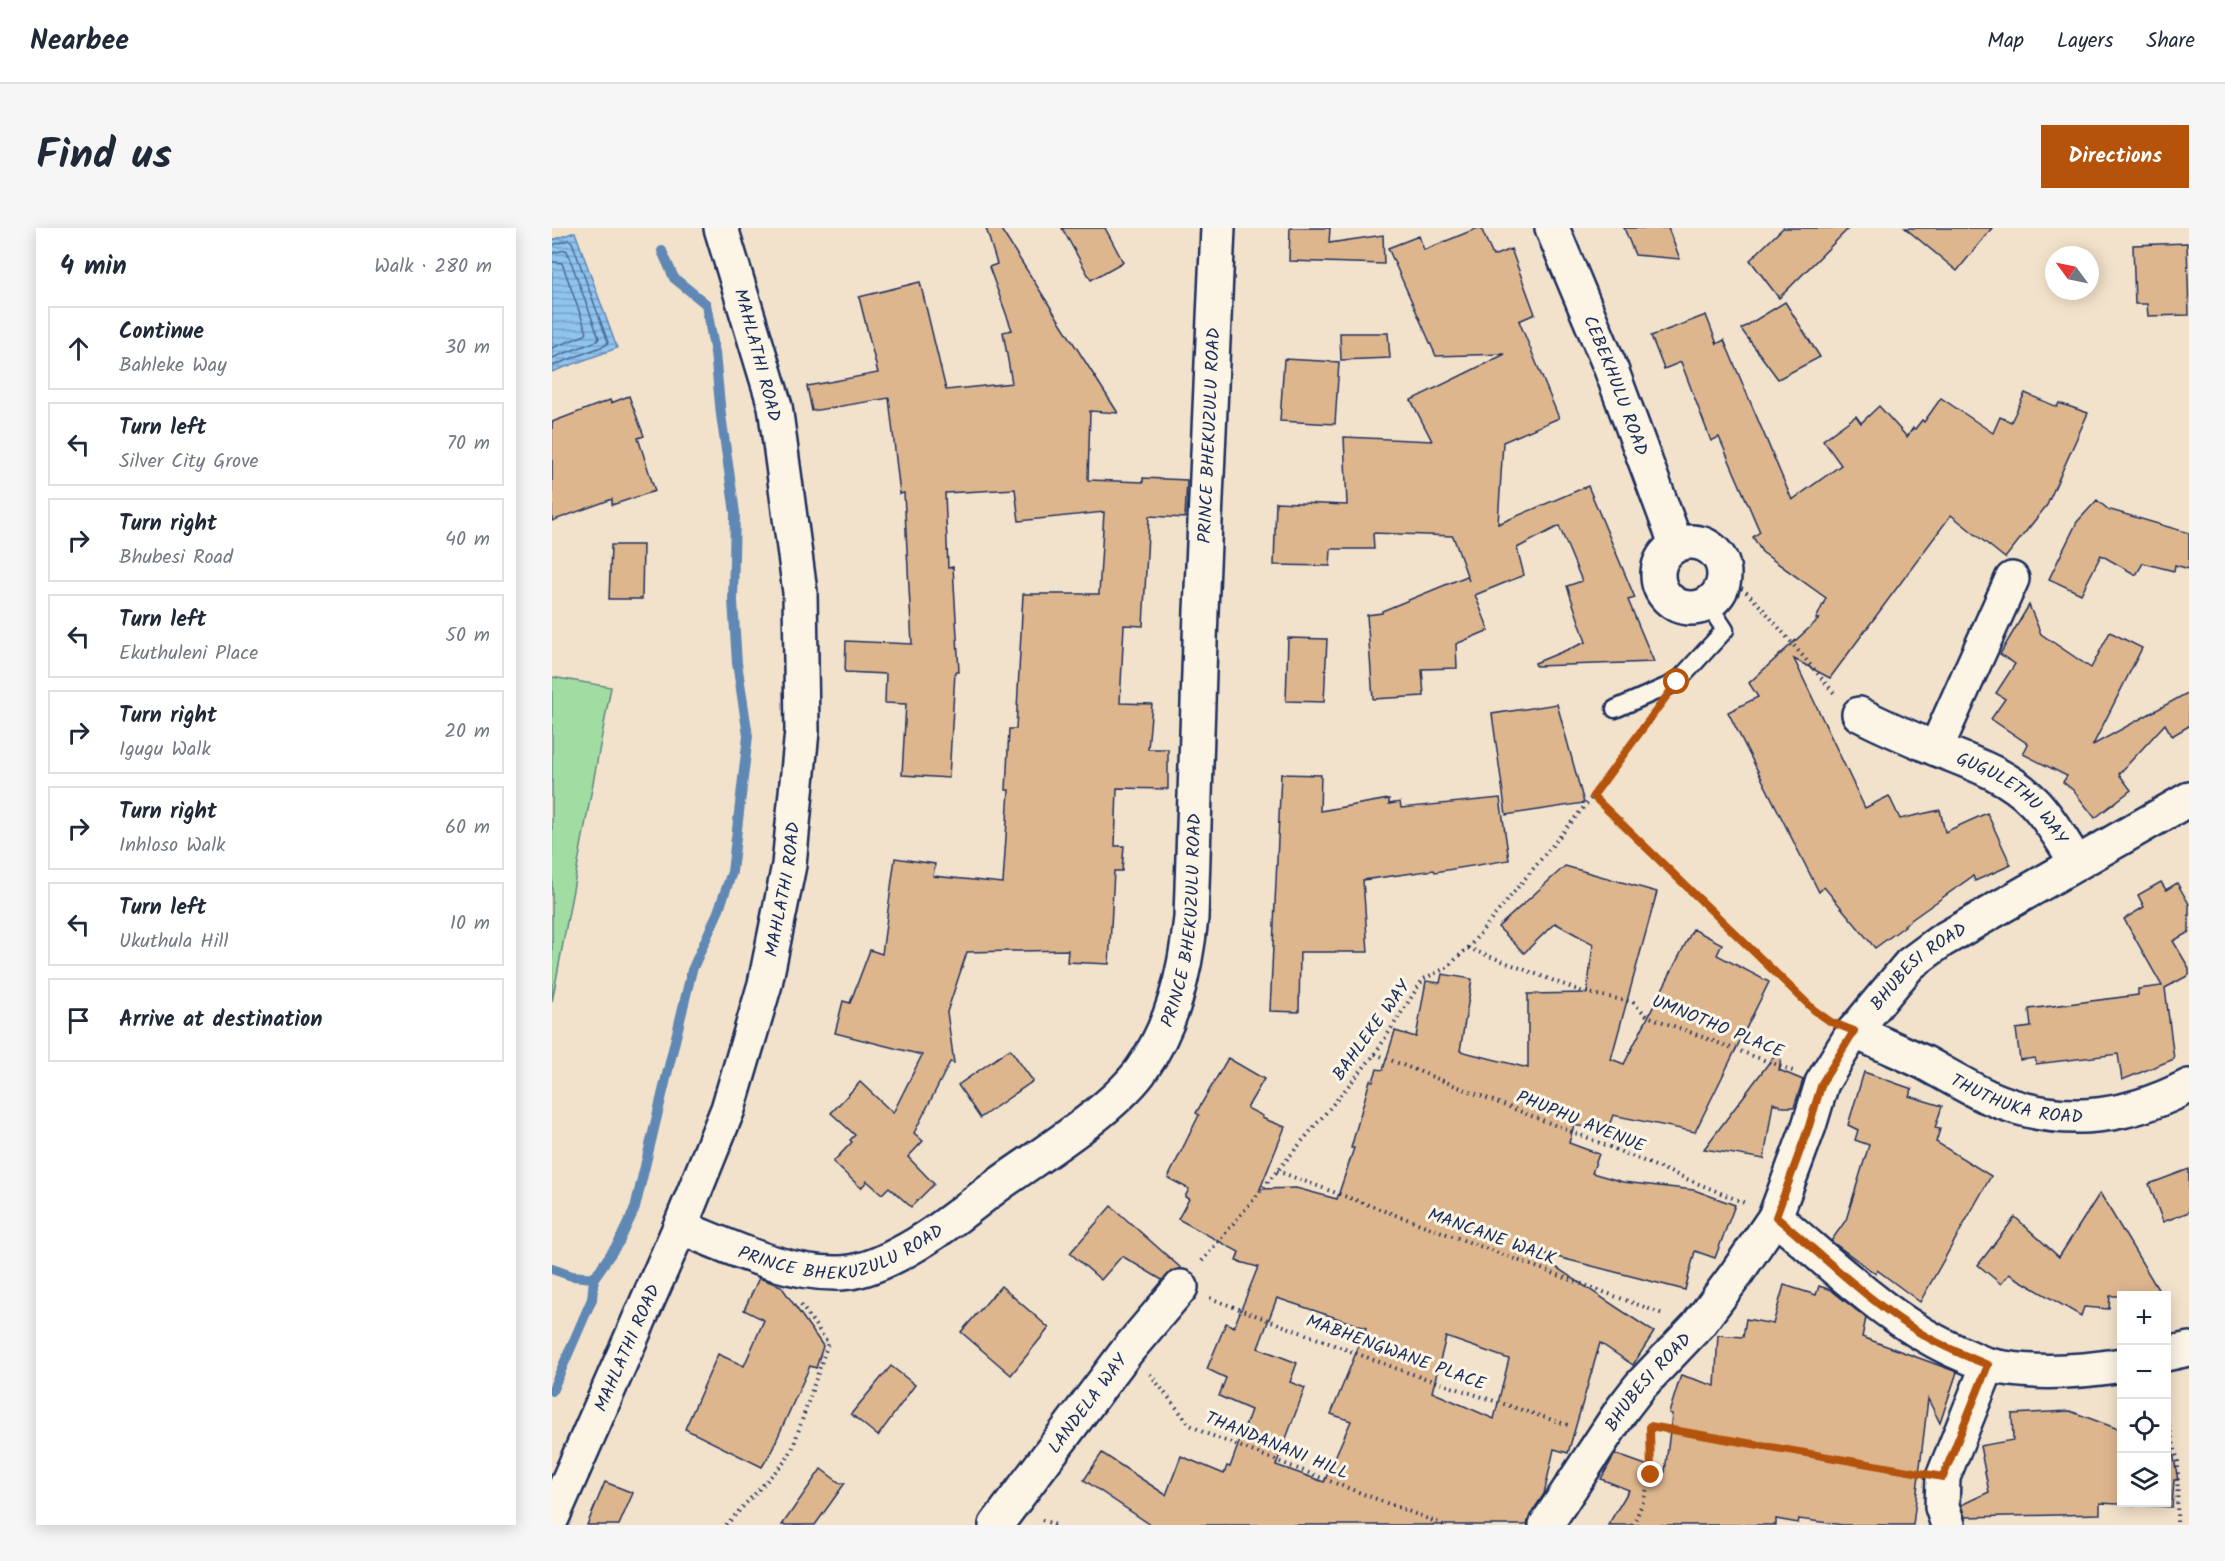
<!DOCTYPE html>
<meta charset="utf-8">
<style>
body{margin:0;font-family:Kalam,sans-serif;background:#f6f6f7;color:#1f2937}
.controls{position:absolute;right:18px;bottom:18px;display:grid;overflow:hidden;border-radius:0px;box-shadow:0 3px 15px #0003}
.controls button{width:54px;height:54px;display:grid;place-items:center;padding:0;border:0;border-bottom:2px solid #e0e1e3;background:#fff;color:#1f2937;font:30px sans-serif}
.compass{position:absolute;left:1493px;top:18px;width:54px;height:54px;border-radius:50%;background:#fff;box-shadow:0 3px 15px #0003;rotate:303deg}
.stop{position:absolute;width:18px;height:18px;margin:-14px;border:4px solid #b45309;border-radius:50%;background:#fff}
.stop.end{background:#b45309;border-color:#fff;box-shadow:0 2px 6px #0008}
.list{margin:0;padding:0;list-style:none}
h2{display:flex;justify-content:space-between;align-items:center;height:78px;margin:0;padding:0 24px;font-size:26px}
h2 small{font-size:20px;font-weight:400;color:#747a83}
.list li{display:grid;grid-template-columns:39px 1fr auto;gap:18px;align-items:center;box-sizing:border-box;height:84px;margin:0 12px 12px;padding:0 12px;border:2px solid #e0e1e3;border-radius:0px}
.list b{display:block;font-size:22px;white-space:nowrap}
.list p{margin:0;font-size:20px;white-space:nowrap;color:#747a83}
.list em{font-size:20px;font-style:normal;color:#747a83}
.icon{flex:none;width:33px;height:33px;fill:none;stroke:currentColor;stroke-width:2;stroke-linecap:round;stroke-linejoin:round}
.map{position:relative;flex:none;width:1637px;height:1297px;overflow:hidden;border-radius:0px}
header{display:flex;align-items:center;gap:36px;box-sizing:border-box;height:84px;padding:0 30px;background:#fff;border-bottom:2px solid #e0e1e3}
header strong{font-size:28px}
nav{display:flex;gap:33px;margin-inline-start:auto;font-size:21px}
.intro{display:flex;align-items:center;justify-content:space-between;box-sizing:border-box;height:144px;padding:0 36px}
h1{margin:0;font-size:42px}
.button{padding:15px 27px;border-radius:0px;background:#b45309;color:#fff;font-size:21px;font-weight:700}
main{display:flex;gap:36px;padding:0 36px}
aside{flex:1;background:#fff;border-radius:0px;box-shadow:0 3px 15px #0003}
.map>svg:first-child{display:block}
</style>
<header>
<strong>Nearbee</strong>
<nav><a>Map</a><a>Layers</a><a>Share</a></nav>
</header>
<div class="intro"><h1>Find us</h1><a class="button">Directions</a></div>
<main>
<aside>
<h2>4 min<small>Walk · 280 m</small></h2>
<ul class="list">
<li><svg class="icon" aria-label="ahead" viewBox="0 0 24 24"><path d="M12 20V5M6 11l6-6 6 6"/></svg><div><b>Continue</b><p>Bahleke Way</p></div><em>30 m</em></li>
<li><svg class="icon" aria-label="left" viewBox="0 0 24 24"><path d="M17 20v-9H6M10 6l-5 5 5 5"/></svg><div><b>Turn left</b><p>Silver City Grove</p></div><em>70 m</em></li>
<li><svg class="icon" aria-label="right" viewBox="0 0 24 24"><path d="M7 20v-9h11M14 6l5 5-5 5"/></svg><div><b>Turn right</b><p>Bhubesi Road</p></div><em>40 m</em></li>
<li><svg class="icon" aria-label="left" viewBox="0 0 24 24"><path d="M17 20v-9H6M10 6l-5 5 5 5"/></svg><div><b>Turn left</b><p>Ekuthuleni Place</p></div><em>50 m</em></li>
<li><svg class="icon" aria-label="right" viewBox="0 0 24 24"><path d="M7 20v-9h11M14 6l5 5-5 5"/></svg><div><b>Turn right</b><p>Igugu Walk</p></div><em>20 m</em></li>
<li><svg class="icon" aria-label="right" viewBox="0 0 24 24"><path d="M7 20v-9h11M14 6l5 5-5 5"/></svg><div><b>Turn right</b><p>Inhloso Walk</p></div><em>60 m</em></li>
<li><svg class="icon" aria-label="left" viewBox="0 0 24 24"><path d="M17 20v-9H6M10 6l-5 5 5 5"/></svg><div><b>Turn left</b><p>Ukuthula Hill</p></div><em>10 m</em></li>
<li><svg class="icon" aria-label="arrive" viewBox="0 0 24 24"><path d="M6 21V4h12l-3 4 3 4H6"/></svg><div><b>Arrive at destination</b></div></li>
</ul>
</aside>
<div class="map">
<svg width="1637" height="1297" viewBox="0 0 1637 1297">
<defs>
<pattern id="water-rules" width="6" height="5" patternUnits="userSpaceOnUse" patternTransform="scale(1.5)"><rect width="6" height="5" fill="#90c4ee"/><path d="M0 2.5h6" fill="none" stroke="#75a0c4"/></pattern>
</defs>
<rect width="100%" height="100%" fill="#f3e2cb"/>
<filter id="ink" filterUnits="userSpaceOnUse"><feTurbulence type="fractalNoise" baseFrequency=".0167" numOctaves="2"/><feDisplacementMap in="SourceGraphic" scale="12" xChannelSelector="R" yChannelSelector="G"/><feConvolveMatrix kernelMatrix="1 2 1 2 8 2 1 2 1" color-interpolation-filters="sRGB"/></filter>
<g filter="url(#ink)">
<!-- pitch -->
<path fill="#a1dca2" stroke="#5e8680" stroke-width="1.5" d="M0,449L59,459L0,774Z"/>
<!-- water -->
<path fill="url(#water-rules)" stroke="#6188b4" stroke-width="1.5" d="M23,4L65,120L0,144V12Z"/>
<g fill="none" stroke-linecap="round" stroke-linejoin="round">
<!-- shore -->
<g stroke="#4a6b98" stroke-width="1.5">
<path d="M0,17L17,12L20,14L56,114L54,117L0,138"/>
<path d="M0,25L13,22L15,23L47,110L45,113L0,130"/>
<path d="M0,34L10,35L35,105L33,107L0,120"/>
</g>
<!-- stream -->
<g stroke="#6188b4" stroke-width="10">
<path d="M0,1041L20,1048L42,1050"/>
<path d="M0,1163L40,1071L42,1050L67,1014L83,980L140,742L166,684L180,644L196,508L185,435L181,373L183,285L169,187L163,125L154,76L122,50L110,23"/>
</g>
</g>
<!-- building -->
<g fill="#deb68e" stroke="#1b2f5e" stroke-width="1.5" fill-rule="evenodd">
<path d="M434,0H448L566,185L538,183L536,252L591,254V250L635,252L633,290L597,288L591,398L572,397L568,475L600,476L596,521H616V561L565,560L563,618H572L570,643H562L557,736L515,734L516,722L415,724L395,784L402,835L398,834L362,905L371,913L356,929L382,956L359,979L337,959L330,966L315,953L309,960L281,934L300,914L298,912L303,907L279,885L308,854L341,885L370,827L283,805L291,773L298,775L318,722L330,726L343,630L383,636L381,648L451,655L457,562H454L457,501H464L471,366H547L552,284L467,293L463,261L393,265L396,340L401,339L407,444H403L397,550L350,547L354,476L333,475L334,446L293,444L294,413L360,416L352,265L348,266L337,170L260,183L255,158L326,145L307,69L368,54L394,162L460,155L451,104L460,102L437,39L445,36Z"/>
<path d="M510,0H553L571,34L539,52Z"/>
<path d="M738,0H778L777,15L831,7L832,36L737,33Z"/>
<path d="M926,0H929L941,28L959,21L983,86L967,93L1007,190L951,214L946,296L1036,258L1083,370L1076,372L1102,434L984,438L983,435L1034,414L1015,358L1030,353L1007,298L965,320L972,347L923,367L937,402L904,416L905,440L870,441L872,468L821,471L815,387L830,385V383L915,348L917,353L901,308L821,305L822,321H779L778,338L722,337L724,274L795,277L792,209L880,213L859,172L953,126L884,128L836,20L867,8L872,22Z"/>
<path d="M1072,0H1116L1128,31L1083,27Z"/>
<path d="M1231,0H1297L1227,70L1198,32Z"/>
<path d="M1353,0H1440L1405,43Z"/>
<path d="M1635,15L1637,87L1596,88L1595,76H1583L1581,17Z"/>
<path d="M1233,74L1268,129L1226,151L1189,101Z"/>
<path d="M1154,87L1165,116L1172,112L1240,272L1289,237L1271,212L1304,188L1309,195L1327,178L1355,209L1361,200L1363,201L1370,192L1372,194L1389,170L1441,205L1448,189L1459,194L1473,165L1505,179L1507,175L1536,185L1495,277L1453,330L1399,287L1278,450L1242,431L1313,580L1337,568L1348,591L1388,582L1393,604L1435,585L1459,637L1423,653L1421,648L1352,697L1353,698L1323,720L1272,659L1267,664L1176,484L1206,469L1197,455L1267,391H1264L1274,370L1210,324L1201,309L1208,304L1167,209L1159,213L1129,134L1112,141L1099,108Z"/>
<path d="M788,105H836L838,130L789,132Z"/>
<path d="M732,131L787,134L783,196L728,193Z"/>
<path d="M77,168L92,208L86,210L103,263L60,277V271L0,293V194L58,172L59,175Z"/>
<path d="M1545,272L1558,283L1559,282L1637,305V341L1623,337L1622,343L1591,335L1584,347L1549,327L1529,366L1497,351L1525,294Z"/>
<path d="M59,317H91L90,371H57Z"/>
<path d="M1477,377L1489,406L1539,440L1558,404L1590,420L1541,517L1637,464V498L1620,508L1613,496L1567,546L1579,562L1543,590L1521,562L1511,554L1515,548L1471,526L1476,516L1439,491L1453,471L1444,465L1463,436L1448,426Z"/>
<path d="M736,410L775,411L772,474L734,473Z"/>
<path d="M1005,476L1032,575L954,587L940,486Z"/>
<path d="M729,546L769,547L768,583L837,571V576L848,574L849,580L948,570L957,632L883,644L882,642L811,652L816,724H748L747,784L718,783Z"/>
<path d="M1013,638L1105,664L1059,831L1072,836L1141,701L1170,716L1165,727L1217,754L1143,904L1061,887L1055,903L1022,897L1017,915L1047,926L1040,945L1071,954L1142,962L1183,977L1163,1030L1143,1023L1133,1062L978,1022L1102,1104L1081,1137L1048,1115L1016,1225L1002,1221L992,1266L978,1287L975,1297H599L532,1252L550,1225L614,1267L629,1228L672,1246L675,1238L678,1239L699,1182L667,1168L674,1150L655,1141L674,1095L682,1099L706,1039L684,1033L687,1024L626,991L637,971L633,969L637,961L616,950L647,887L644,885L676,830L712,851L695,880L711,888L710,890L733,899L708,961L744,960L785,971L802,920H799L818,852L821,853L825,841L831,842L843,803L864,809L874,753L888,755L890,746L920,751L908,823L976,840V766L1035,765L1041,716L1003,695L972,725L946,699ZM725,1070L814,1100L779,1186L799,1193L772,1254L724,1237L753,1160L738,1154L745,1135L706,1120ZM894,1109L957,1131L942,1191L880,1164Z"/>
<path d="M1609,654L1614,662L1625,655L1637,676V704L1621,713L1637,740V747L1613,760L1622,831L1570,852L1566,826L1484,836L1483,830L1468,832L1464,801L1479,799L1477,781L1586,767V761L1610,758L1572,691L1592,679L1586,667Z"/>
<path d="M1231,816L1227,842L1251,852L1242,879H1231L1221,875L1212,931L1152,921Z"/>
<path d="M458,821L481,853L428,890L406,857Z"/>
<path d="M1312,844L1360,861L1357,868L1390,878L1383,900L1388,901L1384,914L1439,948L1368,1074L1325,1042L1324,1046L1279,1013L1294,992L1317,917L1303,912L1306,902L1296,897Z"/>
<path d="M1637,941V984L1611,994L1597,956Z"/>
<path d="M1548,965L1610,1068H1558L1557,1081L1532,1079L1529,1088L1457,1046L1449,1056L1426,1037L1463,989L1507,1029Z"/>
<path d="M559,978L630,1041L622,1042L610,1052L570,1028L549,1052L518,1025Z"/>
<path d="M207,1050L229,1058L271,1118L264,1140L258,1138L219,1224L210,1239L133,1201L166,1126L192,1138L212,1092L192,1082Z"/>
<path d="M1232,1057L1264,1067L1267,1058L1279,1062L1314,1090L1310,1109L1405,1144L1388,1195L1376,1171L1361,1297H1291L1247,1291L1246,1295L1224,1291V1297H1056L1077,1262L1049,1251L1063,1226L1113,1244L1120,1186L1117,1185L1129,1147L1163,1158L1166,1107L1191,1109L1194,1091L1221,1096Z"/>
<path d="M449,1058L497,1100L459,1147L409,1104Z"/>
<path d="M339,1138L363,1157L326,1208L299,1186Z"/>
<path d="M1518,1183L1569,1202V1275H1614V1209L1618,1208L1626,1252H1622L1620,1279L1548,1275V1286L1413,1289L1409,1277L1437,1264L1428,1218L1461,1212L1460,1186Z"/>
<path d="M269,1241L288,1255H293L263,1297H230Z"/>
<path d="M53,1254L81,1265L67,1297H35Z"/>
</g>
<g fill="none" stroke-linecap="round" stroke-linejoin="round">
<defs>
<path id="lane" d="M1063,481L1125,454L1173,402L1156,376"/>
<g id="street">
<path id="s1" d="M1000,0L1059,141L1124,316"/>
<circle cx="1139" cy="347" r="33"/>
<path id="s2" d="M1307,486C1332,499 1356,509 1382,520C1417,534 1455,546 1482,574C1499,592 1511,614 1524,634"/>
<path d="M1384,520L1460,351"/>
<path id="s3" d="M1302,803C1325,814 1350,824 1373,835C1393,846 1413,858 1434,868C1504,899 1569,893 1637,858"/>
<path d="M1223,989C1282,1038 1340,1097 1412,1127C1420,1130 1428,1135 1437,1137C1479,1147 1527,1144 1570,1137"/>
<path id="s4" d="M128,999C178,1019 234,1047 289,1045C309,1044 328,1036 345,1027C381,1009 414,981 446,957C489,926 557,885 588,844C621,798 633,745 639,690L649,383L666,0"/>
<path d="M1614,1126L1637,1121"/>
<path id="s5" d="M444,1297L575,1123L629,1059"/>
<path id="s6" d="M994,1297L1071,1180L1088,1158L1146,1097L1182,1049L1223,989L1257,898L1270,855L1302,803L1358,736L1389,713L1637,571"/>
<path d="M1396,1297L1390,1279L1391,1249L1436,1137"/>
</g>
<g id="secondary">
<path id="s7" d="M0,1290L128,999L176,881L213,756L237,637L250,503L248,364L223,178L169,0"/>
</g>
</defs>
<!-- lane casing -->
<use href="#lane" stroke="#1b2f5e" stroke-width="21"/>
<!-- street casing -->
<use href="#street" stroke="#1b2f5e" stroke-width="38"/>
<!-- secondary casing -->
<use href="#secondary" stroke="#1b2f5e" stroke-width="38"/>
<!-- path -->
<g stroke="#1b2f5e" stroke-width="4" stroke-dasharray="1.5 4.5" stroke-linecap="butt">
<path d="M1173,353L1191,361L1211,381L1282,465"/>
<path d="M1041,568L1262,782L1271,789"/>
<path d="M916,720L1031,764L1081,774L1095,788L1241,843"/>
<path d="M823,826L1043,913L1193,975"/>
<path d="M725,943L1111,1086"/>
<path d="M650,1033L823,826L871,751L894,740L916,720L1041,568L1094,496"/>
<path d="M658,1070L851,1143L1019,1198"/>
<path d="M598,1146L638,1197L653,1205L892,1297"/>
<path d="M1614,1186L1626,1234L1625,1297"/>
<path d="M1099,1199L1358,1244"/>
<path d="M490,1292L504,1297"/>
<path d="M174,1297L234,1232L240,1222L276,1115L249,1077"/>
<path d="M1081,1297L1091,1274L1099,1247L1098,1199"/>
</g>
<!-- lane -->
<use href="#lane" stroke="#fcf5e5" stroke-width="16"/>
<!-- street -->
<use href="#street" stroke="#fcf5e5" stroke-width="33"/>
<!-- secondary -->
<use href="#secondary" stroke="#fcf5e5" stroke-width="33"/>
</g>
</g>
<g fill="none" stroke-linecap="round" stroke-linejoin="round" filter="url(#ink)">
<!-- route -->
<path stroke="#b45309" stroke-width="8" d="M1099,1247L1098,1198L1391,1249L1436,1137C1414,1128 1391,1119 1370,1106C1317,1074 1271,1028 1224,989L1257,898L1270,855L1302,803L1279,794L1262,782L1041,568L1125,454"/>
</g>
<g text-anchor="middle" stroke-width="6" stroke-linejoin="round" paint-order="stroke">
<!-- street labels -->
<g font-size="18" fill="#1b2f5e" stroke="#fcf5e5">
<text transform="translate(206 127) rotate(75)" y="6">MAHLATHI ROAD</text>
<text dy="6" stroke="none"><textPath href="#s1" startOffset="170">CEBEKHULU ROAD</textPath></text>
<text dy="6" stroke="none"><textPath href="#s4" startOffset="1180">PRINCE BHEKUZULU ROAD</textPath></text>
<text dy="6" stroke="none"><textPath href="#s2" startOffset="177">GUGULETHU WAY</textPath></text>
<text dy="6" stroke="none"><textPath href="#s7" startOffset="672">MAHLATHI ROAD</textPath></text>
<text dy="6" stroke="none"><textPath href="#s4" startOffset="694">PRINCE BHEKUZULU ROAD</textPath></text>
<text dy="6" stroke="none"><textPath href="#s6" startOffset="680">BHUBESI ROAD</textPath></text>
<text transform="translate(1166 798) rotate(22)" y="6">UMNOTHO PLACE</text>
<text transform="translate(819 802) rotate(-54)" y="6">BAHLEKE WAY</text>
<text dy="6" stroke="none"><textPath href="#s3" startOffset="178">THUTHUKA ROAD</textPath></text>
<text transform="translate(1029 893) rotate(22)" y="6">PHUPHU AVENUE</text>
<text dy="6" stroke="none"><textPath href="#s4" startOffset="172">PRINCE BHEKUZULU ROAD</textPath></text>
<text transform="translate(940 1008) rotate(20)" y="6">MANCANE WALK</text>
<text dy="6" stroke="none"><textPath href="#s7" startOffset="186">MAHLATHI ROAD</textPath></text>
<text transform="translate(844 1124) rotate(20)" y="6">MABHENGWANE PLACE</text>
<text dy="6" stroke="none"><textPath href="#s6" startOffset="176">BHUBESI ROAD</textPath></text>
<text dy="6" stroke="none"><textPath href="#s5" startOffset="152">LANDELA WAY</textPath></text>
<text transform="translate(725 1217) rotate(22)" y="6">THANDANANI HILL</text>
</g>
</g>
</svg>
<div class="controls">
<button>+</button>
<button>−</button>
<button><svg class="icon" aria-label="locate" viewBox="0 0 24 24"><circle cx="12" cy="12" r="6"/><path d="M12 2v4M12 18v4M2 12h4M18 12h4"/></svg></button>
<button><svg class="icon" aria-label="layers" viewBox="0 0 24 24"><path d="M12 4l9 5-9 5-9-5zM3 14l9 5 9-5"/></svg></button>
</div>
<svg class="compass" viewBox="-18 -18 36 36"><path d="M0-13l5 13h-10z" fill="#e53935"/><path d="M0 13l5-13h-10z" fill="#747a83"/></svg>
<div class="stop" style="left:1125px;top:454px"></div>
<div class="stop end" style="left:1099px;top:1247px"></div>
</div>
</main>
